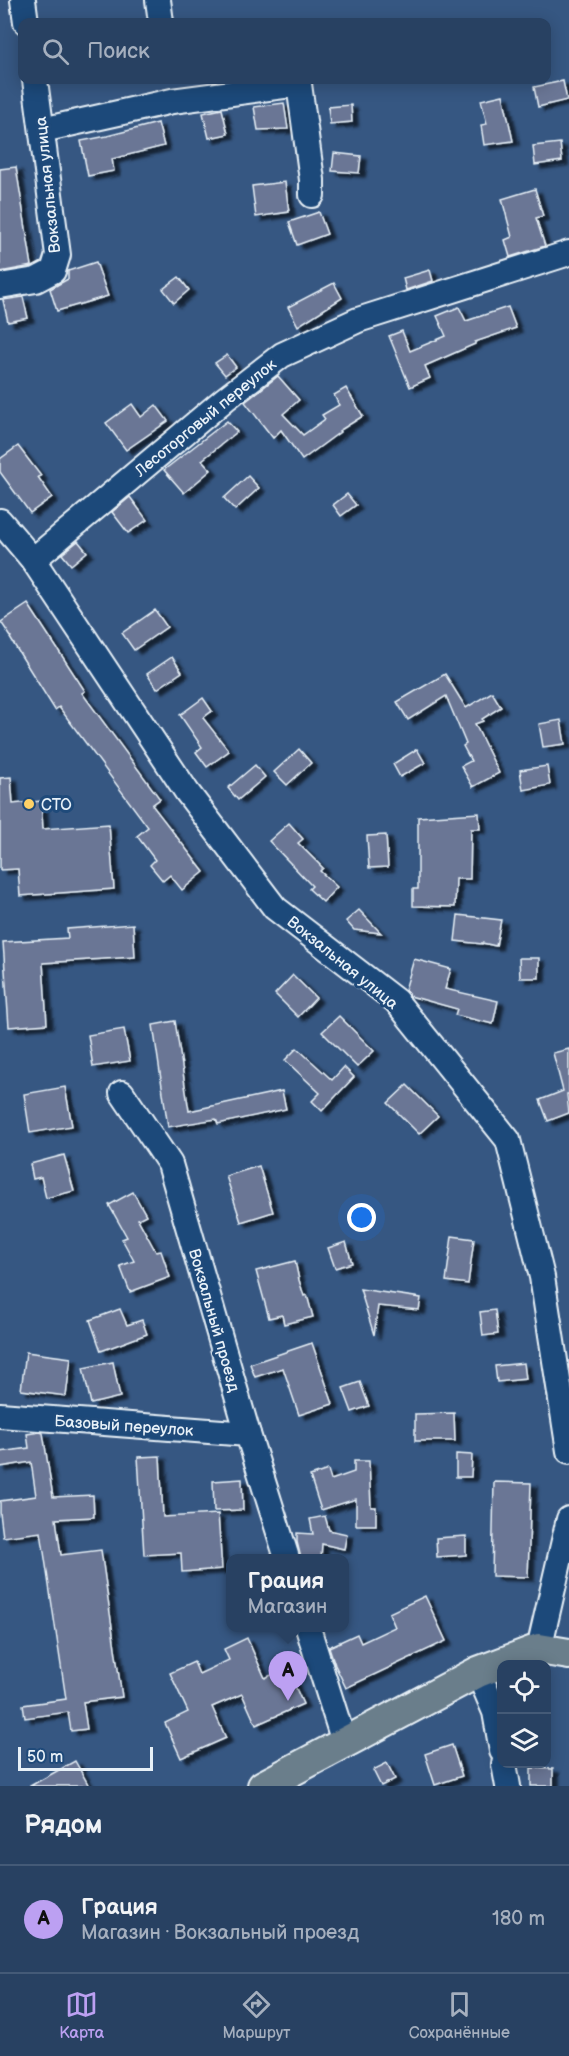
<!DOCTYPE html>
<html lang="ru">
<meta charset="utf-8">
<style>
body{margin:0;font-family:"Balsamiq Sans",sans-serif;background:#344c6b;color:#f1f3f6}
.controls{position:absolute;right:18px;bottom:18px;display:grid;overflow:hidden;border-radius:12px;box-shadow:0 3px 15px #0003}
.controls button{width:54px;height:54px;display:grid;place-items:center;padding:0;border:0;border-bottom:2px solid #445a77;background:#284162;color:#f1f3f6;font:30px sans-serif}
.scale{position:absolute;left:18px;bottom:15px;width:135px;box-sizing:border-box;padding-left:6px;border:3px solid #e8f1f8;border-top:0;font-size:16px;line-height:21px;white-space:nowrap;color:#e8f1f8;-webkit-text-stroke:4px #1f4a7a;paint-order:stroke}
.you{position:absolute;left:362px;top:1218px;width:21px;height:21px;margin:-15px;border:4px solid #fff;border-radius:50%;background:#1a73e8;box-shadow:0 0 0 9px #1a73e833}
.badge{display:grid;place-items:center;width:39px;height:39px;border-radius:50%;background:#bca0f2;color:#111;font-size:20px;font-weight:700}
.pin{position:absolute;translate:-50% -50px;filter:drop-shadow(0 2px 3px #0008)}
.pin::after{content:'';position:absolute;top:32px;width:21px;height:18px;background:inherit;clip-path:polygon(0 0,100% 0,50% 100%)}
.popup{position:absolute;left:226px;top:1554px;width:123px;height:78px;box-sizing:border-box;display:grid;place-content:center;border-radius:12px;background:#284162;filter:drop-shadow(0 2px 4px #0005);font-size:20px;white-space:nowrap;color:#a5afbe}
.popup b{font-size:22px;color:#f1f3f6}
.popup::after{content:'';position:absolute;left:50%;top:100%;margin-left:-12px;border:12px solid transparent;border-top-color:#284162}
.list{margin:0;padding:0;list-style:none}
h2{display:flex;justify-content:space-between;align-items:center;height:78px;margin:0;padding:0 24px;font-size:26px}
h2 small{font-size:20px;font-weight:400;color:#a5afbe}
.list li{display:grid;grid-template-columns:39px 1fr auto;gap:18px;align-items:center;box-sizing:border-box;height:108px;padding:0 24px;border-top:2px solid #445a77}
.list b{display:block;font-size:22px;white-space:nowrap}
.list p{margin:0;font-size:20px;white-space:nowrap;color:#a5afbe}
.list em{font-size:20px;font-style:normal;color:#a5afbe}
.icon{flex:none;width:33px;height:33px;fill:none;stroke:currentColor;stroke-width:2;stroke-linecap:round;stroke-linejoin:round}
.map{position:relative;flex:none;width:569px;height:1786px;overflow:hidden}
.search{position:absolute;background:#284162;box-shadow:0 3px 15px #0003;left:18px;right:18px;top:18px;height:66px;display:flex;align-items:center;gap:15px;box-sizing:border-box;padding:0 21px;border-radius:12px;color:#a5afbe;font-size:22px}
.sheet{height:186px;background:#284162}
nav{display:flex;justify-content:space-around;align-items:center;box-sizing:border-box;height:84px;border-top:2px solid #445a77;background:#284162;font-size:16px;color:#a5afbe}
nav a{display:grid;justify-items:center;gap:3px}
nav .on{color:#bca0f2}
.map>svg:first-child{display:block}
</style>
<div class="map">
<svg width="569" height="1786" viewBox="0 0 569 1786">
<defs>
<filter id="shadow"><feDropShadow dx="6" dy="4" stdDeviation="1.5" flood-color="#0009"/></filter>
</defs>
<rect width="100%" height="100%" fill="#365782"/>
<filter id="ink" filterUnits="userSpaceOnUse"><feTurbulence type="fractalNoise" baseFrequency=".0167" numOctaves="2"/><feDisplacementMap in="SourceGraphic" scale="12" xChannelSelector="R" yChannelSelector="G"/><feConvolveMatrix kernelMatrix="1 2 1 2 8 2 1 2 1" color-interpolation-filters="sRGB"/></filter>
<g filter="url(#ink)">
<!-- building -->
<g fill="#6b7695" stroke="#e8f1f8" stroke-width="1.5" filter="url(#shadow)">
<path d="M563,81L567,100L538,107L534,87Z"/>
<path d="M503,95L513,141L484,145L481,125L487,124L481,100Z"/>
<path d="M284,103L288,129L258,130L254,107Z"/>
<path d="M351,105L352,122L330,124L328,107Z"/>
<path d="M222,109L228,134L209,138L203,113Z"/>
<path d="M158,123L164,146L112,159L114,171L88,176L81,141L107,136Z"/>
<path d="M560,143L562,161L535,165L533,146Z"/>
<path d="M334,153L361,156L359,173L332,171Z"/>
<path d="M16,167L32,266L0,272V169Z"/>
<path d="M285,182L289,212L256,217L252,186Z"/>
<path d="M535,189L543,216L536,218L545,246L510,257L505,240L512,237L502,199Z"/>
<path d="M319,212L327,234L297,245L289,222Z"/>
<path d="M96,262L108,296L57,311L50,289L68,279V271Z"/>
<path d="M430,270L433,281L406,290L403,278Z"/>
<path d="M179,277L189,290L174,303L163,289Z"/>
<path d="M334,283L342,298L298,326L288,307Z"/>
<path d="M23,297L28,318L8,322L3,300Z"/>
<path d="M459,307L466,321L508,307L516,328L475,342V344L425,366L430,378L410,387L389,336L402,331L410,351L446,336L437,316Z"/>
<path d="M227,355L236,367L225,375L215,363Z"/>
<path d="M278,376L299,400L283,414L303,435L325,419L322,415L339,405L334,395L346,388L363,416L339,431L340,432L302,460L281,430L273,438L245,402Z"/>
<path d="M132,404L141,417L156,405L168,421L126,450L106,423Z"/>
<path d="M227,421L237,432L202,460L211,470L184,493L164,470Z"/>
<path d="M18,446L41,476L38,477L52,497L30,513L0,472V459Z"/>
<path d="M248,476L259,488L235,510L224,498Z"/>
<path d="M347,494L356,505L341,516L333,505Z"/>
<path d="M130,497L147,520L128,533L112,512Z"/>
<path d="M78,541L87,552L71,565L62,554Z"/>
<path d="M28,604L85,691L82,693L160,799L152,805L204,872L182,890L170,875L163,881L150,865L155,860L137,836L148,827L59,707L55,710L10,638L11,637L1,622Z"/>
<path d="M155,610L167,627L134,650L122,633Z"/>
<path d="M172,657L182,672L157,689L147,674Z"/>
<path d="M445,674L466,708L492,692L501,707L482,719L483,721L475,724L499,773L473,787L461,766L471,761L463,746L466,744L446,696L408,720L397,702Z"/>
<path d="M203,698L212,711L203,718L229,751L207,767L196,752L202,747L180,715Z"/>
<path d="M561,720L565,744L543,747L539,724Z"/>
<path d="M299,749L311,763L287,785L274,772Z"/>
<path d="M417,749L425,763L400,777L393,764Z"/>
<path d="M255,765L265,777L238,800L228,788Z"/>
<path d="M547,766L550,785L523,790L520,770Z"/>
<path d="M11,777L13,804L41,801L43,829L109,824L114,889L20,896L18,869L0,870V778Z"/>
<path d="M479,813L480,829H471L470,879H456L455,907L413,906V889H418V817Z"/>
<path d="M289,823L303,839L298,843L323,868L320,871L337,887L323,902L309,889L312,886L269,841Z"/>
<path d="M386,835L388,867L369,868L367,836Z"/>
<path d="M359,910L381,933L354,930L346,921Z"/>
<path d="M458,915L501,920L496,946L482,943V944L455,941Z"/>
<path d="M133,924L135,957L43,963L47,1024L9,1027L3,942L68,938L67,929Z"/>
<path d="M519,958H539V978H520Z"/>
<path d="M414,959L451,969L445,989L498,1001L493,1024L455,1015L457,1009L410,996L405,990Z"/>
<path d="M293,975L316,998L298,1017L275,994Z"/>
<path d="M339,1016L374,1051L357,1067L322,1032Z"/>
<path d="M175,1021L189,1111L282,1091L286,1109L218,1124L216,1119L168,1127L153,1025Z"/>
<path d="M124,1029L130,1061L93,1067L88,1035Z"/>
<path d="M297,1048L332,1080L344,1067L354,1077L322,1111L312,1101L320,1093L285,1060Z"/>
<path d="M569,1049V1094H567L569,1113L548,1121L540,1100L563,1091L553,1053Z"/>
<path d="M407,1085L438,1116L419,1134L388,1103Z"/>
<path d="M65,1087L72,1126L30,1133L24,1094Z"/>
<path d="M64,1155L74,1191L46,1198L41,1177L33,1179L30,1164Z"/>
<path d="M259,1166L273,1212L241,1222L226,1176Z"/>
<path d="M133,1192L146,1215L138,1219L156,1252L161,1251L170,1277L130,1292L120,1266L134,1261L122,1239L127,1237L109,1205Z"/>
<path d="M452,1236L474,1239L468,1284L446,1281Z"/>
<path d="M346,1242L352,1263L335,1268L328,1248Z"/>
<path d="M295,1261L299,1280L304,1296L307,1295L313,1317L284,1324L282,1315L269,1318L256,1271Z"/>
<path d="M360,1289L421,1298L419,1310L378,1306L374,1335Z"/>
<path d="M120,1309L127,1325L142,1320L147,1334L101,1351L90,1320Z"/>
<path d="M495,1310L498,1334L483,1336L480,1312Z"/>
<path d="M312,1343L333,1404L299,1415L283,1368L255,1377L250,1364Z"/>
<path d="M26,1352L71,1358L66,1396L21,1390Z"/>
<path d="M113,1362L120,1397L91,1404L83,1368Z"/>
<path d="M524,1363L526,1379L497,1382L495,1366Z"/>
<path d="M360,1382L369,1406L352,1412L343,1388Z"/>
<path d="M454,1413L455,1441H415V1414Z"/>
<path d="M40,1432L43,1433L53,1497L93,1495L94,1517L56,1519L61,1555L101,1550L122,1697L83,1702L87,1729L71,1731L68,1712L25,1718L23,1705L66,1699L41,1532L3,1537L0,1513V1501L36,1496L31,1462L0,1467V1452L29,1448L27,1434Z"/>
<path d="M456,1454L472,1455L471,1477H456Z"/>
<path d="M160,1456L163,1517L218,1514L222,1569L182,1572L181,1553L144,1555L138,1457Z"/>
<path d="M354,1461H369L371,1507H376V1525H356V1499L321,1510L310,1476L328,1470L331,1480L354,1472Z"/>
<path d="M242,1479L243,1510L214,1511L213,1481Z"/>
<path d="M494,1482L531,1483L528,1577L492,1576Z"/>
<path d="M325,1516L329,1530L347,1534L344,1549L322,1544L321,1558H301L297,1542V1533L313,1534L310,1519Z"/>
<path d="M466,1536V1555L437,1557L436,1538Z"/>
<path d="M425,1596L446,1641L346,1688L335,1665L329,1647L357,1634L361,1643L395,1627L389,1613Z"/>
<path d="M247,1638L265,1678L287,1668L303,1704L256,1725L242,1694L212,1707L226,1738L181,1758L165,1723L188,1712L170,1673L194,1662L199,1674L229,1660L224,1649Z"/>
<path d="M452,1745L462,1776L435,1785L425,1754Z"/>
<path d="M75,1761L89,1786H30Z"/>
<path d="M387,1763L395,1779L381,1786L373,1770Z"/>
<path d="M531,1768L553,1769V1786H531Z"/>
</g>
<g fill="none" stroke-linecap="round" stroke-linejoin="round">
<defs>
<g id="minor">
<path d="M23,0L26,22"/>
<path d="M158,0L161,22"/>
<path d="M42,130L172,101L299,84L312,180V195"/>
<path d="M0,286L36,280L53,271L58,255L35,80"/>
<path d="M0,521L33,560L187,792L275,908L396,1001L508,1140L542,1277L569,1451"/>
<path d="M33,560L225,399L282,355L358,320L569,253"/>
<path d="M122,1093L170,1164L248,1434L287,1558"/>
<path d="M0,1415L248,1434"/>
<path d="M308,1628L344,1742"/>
<path d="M539,1649L569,1519"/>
<path d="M478,1672L495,1712L502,1751"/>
<path d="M504,1764L508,1786"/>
</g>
<path id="major" d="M263,1786L478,1672L539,1649L569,1654"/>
</defs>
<!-- minor casing -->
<use href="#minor" stroke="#e8f1f8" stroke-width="28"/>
<!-- major casing -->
<use href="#major" stroke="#e8f1f8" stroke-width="34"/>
<!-- minor -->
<use href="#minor" stroke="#1f4a7a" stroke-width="24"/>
<!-- major -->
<use href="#major" stroke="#6b7e8b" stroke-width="30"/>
</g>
</g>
<!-- markers -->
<circle fill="#ffd166" stroke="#1f4a7a" stroke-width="2" cx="29" cy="804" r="6"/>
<g text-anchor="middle" stroke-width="6" stroke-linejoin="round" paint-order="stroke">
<!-- street labels -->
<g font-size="16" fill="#e8f1f8" stroke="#1f4a7a">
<text transform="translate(47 185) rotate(-96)" y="6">Вокзальная улица</text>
<text transform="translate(205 417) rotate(-39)" y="6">Лесоторговый переулок</text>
<text transform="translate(343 962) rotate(39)" y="6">Вокзальная улица</text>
<text transform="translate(215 1320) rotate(74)" y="6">Вокзальный проезд</text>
<text transform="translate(124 1425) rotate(4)" y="6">Базовый переулок</text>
</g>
<!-- poi labels -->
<g font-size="16" fill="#e8f1f8" stroke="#1f4a7a" text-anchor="start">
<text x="41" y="810">СТО</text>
</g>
</g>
</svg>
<div class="controls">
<button><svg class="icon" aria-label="locate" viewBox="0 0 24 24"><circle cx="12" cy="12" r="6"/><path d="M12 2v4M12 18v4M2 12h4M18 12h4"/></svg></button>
<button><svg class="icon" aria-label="layers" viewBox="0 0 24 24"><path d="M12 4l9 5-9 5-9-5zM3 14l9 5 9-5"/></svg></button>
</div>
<div class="scale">50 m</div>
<div class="you"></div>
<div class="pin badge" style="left:288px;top:1701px">A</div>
<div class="popup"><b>Грация</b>Магазин</div>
<div class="search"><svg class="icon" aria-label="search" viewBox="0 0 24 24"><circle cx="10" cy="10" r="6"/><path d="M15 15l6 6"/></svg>Поиск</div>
</div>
<section class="sheet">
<h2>Рядом<small></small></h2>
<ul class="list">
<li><span class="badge">A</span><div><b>Грация</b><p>Магазин · Вокзальный проезд</p></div><em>180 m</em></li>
</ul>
</section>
<nav>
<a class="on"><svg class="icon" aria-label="map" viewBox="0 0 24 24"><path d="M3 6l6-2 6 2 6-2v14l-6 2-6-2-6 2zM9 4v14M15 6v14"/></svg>Карта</a>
<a><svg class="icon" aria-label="directions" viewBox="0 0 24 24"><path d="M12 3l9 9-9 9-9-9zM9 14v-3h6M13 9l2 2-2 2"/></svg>Маршрут</a>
<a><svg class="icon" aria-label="saved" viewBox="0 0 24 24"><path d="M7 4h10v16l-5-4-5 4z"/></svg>Сохранённые</a>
</nav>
